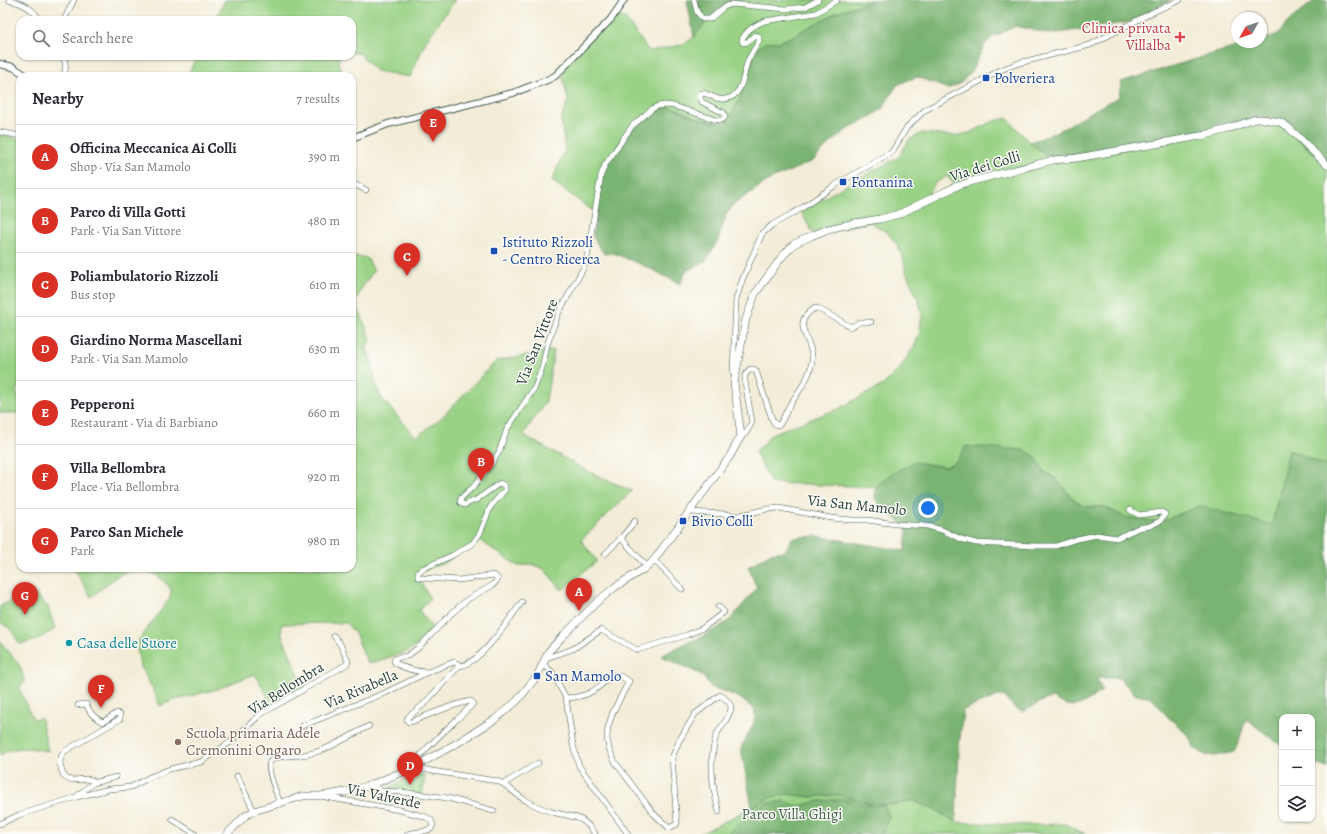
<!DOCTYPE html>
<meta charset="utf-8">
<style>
body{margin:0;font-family:Alegreya,serif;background:#f2f2f3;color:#2b2b33}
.controls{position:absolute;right:12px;bottom:12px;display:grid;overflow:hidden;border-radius:8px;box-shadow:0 1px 3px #0004}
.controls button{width:36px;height:36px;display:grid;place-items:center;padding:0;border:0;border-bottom:1px solid #e1e1e2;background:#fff;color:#2b2b33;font:20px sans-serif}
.compass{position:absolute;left:1231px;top:12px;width:36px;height:36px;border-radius:50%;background:#fff;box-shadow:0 1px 3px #0004;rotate:230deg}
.you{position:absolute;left:928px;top:508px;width:14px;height:14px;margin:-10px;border:3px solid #fff;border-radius:50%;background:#1a73e8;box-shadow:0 0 0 6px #1a73e833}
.badge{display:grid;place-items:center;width:26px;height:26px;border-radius:50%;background:#d93025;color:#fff;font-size:13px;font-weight:700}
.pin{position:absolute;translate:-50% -33px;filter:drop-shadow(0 1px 2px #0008)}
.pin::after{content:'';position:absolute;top:21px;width:14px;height:12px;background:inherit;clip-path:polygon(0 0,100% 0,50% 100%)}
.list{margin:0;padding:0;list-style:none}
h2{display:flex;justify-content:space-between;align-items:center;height:52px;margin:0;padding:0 16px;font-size:17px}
h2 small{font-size:13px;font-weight:400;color:#7c7c81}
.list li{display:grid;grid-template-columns:26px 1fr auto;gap:12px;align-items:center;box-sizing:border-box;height:64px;padding:0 16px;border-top:1px solid #e1e1e2}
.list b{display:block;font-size:15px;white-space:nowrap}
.list p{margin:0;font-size:13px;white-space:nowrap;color:#7c7c81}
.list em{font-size:13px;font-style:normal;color:#7c7c81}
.icon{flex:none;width:22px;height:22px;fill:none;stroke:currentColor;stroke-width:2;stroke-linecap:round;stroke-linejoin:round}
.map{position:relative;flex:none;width:1327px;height:834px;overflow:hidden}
.search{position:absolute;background:#fff;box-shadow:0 1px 3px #0004;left:16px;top:16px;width:340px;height:44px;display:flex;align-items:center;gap:10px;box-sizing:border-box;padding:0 14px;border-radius:12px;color:#7c7c81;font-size:15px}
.panel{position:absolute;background:#fff;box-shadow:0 1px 3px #0004;left:16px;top:72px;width:340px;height:500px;border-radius:12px}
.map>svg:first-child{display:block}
</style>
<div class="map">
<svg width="1327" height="834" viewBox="0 0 1327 834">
<rect width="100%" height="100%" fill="#fdfcf7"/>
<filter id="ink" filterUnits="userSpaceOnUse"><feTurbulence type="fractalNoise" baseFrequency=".025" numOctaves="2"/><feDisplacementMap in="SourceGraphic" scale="8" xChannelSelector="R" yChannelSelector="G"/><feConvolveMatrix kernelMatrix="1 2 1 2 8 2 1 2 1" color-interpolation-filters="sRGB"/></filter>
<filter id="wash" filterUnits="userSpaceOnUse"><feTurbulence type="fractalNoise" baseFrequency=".012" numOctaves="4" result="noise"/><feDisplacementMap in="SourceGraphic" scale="16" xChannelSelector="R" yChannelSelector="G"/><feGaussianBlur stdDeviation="0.9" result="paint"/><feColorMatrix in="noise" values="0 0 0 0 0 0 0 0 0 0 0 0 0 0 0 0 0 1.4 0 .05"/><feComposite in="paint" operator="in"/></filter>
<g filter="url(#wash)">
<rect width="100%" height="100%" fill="#f3ecd7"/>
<!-- green -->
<g fill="#99d285" stroke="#5c885c" fill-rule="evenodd">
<path d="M225,0H455L426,41L410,77L376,71L359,53H352V20H215Z"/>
<path d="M744,0H872L835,13L791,37L779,42H767L754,56L745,80L740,99L728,120L716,122L700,119L674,108L596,213L552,181L565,149L561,120L568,100L561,69L614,14L625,18L649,51L683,45L694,37L707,20L734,3Z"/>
<path d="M197,56H340L338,62L343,76H187Z"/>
<path d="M1258,117L1281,123L1327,167V466L1289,450L1272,525L1256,521L1160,522L1124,517L1105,507H1086L1075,501L1055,478L1045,473L1035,456L957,461L946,467L914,462L888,476L876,487L771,483L755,451L763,445L771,434L838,409L883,385L899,370L915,345L920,331L922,313L918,299L906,272L904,261L898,246L888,233L870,222L814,235L801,212L839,189L899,157L909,140L922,133L954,136L969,133L994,121L1007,118L1029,142L1045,154ZM947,176L955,185L930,196L929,193L935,183Z"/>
<path d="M0,134L20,140V385L16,391L20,404V413H0Z"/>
<path d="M352,256L367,258L374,270L361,289L356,302L371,340L366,347L372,363L375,382L382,399L416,437L440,419L496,361L554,350L546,401L523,435L587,471L632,491L581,540L597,561L562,590L544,569L532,564L518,566L479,540L444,563L416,573L430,599L419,610L433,629L419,644L409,651L368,664L355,633L346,623L282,624L281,633L306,692L274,708L255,674L214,690L171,701L160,706L152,688L140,665L137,649L139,640L170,598L171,589C157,572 143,565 121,574C113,578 99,591 91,597L74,568H352Z"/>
<path d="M33,591L48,607L55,629L37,640L20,644L10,629L0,622V606Z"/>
<path d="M0,641L20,666L25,682L19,688L33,719L41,718L48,751C29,748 17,745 0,755Z"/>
<path d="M420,774L425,776L422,795L388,791L389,788L412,776Z"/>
<path d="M787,794L812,797L838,795L868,803L896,805L912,800L935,810L957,822L1017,825L1065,824L1085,834H700L772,797Z"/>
</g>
<!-- forest -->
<g fill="#7ab472" stroke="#4c7853">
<path d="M687,0H744C722,5 707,20 694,37Z"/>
<path d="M872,0H1171L1130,22L1091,28L1050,34L1016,26L993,37L985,44L972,70L961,83L948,89L918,77L908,80L897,85L882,109L870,117L850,127L825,148L813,161L769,180L733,205L726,215L719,238L706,261L686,271L680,284L649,268L614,253L604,254L593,237L602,171L620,142L644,116L666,107L674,108L700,119L715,122L728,120L740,99L745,80L754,56L760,46L767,42H779L791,37L835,13Z"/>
<path d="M1315,0H1327V167L1299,139L1271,117L1107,153L1054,158L1045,154L1029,142C1062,134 1088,111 1119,97L1121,82L1212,54L1255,42H1261V40L1278,34L1290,20Z"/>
<path d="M966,446L1024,450L1035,456L1045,473L1055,478L1075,501L1086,507H1105L1124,517L1160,522L1199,506L1272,525L1289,450L1327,466V768L1312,763V717H1282V746L1246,719L1239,741L1234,752L1215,756L1205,755L1194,748L1190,738L1181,728L1168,717L1152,698L1136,695L1119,678H1097L1102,691C1083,704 1074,713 1053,698L1044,700L1023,712L1014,707L1004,696H998L963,710L959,747L956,822L935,810L912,800L896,805L868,803L838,795L812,797L787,794L772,797L752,807L741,748L754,723L755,710L740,698L724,691L712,688L702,675L661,656L686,643L706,635L730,620L757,588L748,567L771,553L785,551L792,538L816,536L905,551L907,530L898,520L885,512L875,498L876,487L888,476L914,462L946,467L957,461Z"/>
<path d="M843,799L865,805L885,806L889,817L882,834H727L746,817L766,803L783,801L800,806L819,801Z"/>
</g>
</g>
<g filter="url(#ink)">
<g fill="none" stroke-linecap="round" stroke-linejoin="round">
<defs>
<g id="minor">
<path d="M9,0C22,3 34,8 39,20"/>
<path d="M694,0L697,12L703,19H710L724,7L732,4L786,9L805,7L818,0"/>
<path d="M64,20L74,0"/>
<path d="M63,76C67,70 66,63 63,56"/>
<path d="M0,132L20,136"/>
<path d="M352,183L366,190"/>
<path d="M733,372L736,299L743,278L762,234L772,225L802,208L834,186L892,152L907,127L925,110L1003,69L1019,63L1090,45L1153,12L1180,0"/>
<path d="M741,436L746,433L752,422L745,382V375L750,369H754L756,371L772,419L775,424L779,425C783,420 785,414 788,408C797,393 814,374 812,355C809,335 791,323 815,308L819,309L851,327L860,322H871"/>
<path d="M690,512L725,514L737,516L767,509L779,508L831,518L852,520H867L896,524L927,526L942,530L961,539L976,543L1035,546H1056L1077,539L1097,535L1117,538L1138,528L1150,526L1160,521L1165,514L1162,512L1139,515L1130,510"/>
<path d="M621,538L647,567"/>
<path d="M605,554L621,538L635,521"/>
<path d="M654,560L682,589"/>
<path d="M546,658L573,649L601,630L637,650L687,635L703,628L724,612L718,606"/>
<path d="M543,664L552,672L566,698L573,745L579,766L628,834"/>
<path d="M459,666C480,665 510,618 522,602"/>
<path d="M428,672C416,672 406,669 395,663L394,660L396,658L407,656L418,648L452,613L468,599L493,585L498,579L494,575L459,580L423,578L418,577V573L422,569L453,555L473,543L480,533L491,506L505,490V486L500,483L476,500L464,505L460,502L461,498L474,486L492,463L499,452L507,429L535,387L542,368L547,345L558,314L584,267L587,258L601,175L605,165L632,126L652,109L658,106L665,105L674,106L716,120H722L725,117L724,113L702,102L700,98L701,93C709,93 717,101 725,99C743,97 743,74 748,60C751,54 756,47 759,41V37L756,35L747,42L743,43L742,40C745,31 756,24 765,21L816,13L837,0"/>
<path d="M566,698C590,697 595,690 613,675L620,676L629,681L613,712L608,727L607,738L609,749L615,762L654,814L669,828L677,824L672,758L679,741L695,714L720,695C725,698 731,702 731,708C731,716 719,728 716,736C709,761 712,788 719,812"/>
<path d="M302,726L385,693L428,672L454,662L457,663L459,666L423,705L408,717L407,720L409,722H411C431,714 450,705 471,701L473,703L472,705C451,726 427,745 409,769"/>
<path d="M414,767L432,771L497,781C509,785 516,796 527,801C536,806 547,811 556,813C576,818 582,815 595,834"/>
<path d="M237,776L254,811"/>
<path d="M93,783L116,777"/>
<path d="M505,783L538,763"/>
<path d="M371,785L381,791L402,792L448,798L494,811"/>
<path d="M77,796L93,783L92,780C80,776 65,788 61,768C59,761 60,756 65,751L120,719V715L117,713L103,722C94,718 90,713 86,704L78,705"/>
<path d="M325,797L400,810L426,817L431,820L433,825L431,829L424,831L407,834"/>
<path d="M280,803C277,795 266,769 270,762C274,755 294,756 302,755C325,753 349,736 369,726"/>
<path d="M172,819L195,834"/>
<path d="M0,824L19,815L77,797L109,789L131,787L150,777L170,769L201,762L229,743L261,714L347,664L348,661L340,644L334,636"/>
</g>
<g id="tertiary">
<path d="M0,64L13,67L27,76"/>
<path d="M352,138L388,124L513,93L547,80L555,76L562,69L611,19L624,0"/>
</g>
<path id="secondary" d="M227,834L245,816L254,811L303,796H321L345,792L371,785L414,767L459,742L494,720L517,701L537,676L549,651L561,638L598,601L615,587L647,567L654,560L730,456L741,436L734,383L746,319L755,294L781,258L794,244L811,236L828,229L855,223L880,219L899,214L957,186L969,182L1053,160L1077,158L1206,135L1228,129L1255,119H1263L1280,122L1288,127L1327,165"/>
</defs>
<!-- minor casing -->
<use href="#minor" stroke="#3f574c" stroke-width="6"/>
<!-- tertiary casing -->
<use href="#tertiary" stroke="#3f574c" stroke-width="8"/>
<!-- secondary casing -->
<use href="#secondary" stroke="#3f574c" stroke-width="8"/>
<!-- minor -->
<use href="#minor" stroke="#fff" stroke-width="5"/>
<!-- tertiary -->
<use href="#tertiary" stroke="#fff" stroke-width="6"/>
<!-- secondary -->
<use href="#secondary" stroke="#fff" stroke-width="7"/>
</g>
</g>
<!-- markers -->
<path fill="#e0444e" stroke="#fdfcf7" stroke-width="1.5" d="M1178 31h4v4h4v4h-4v4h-4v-4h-4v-4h4z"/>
<g fill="#1a4fb4" stroke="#fdfcf7" stroke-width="1.5">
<rect x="982" y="74" width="8" height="8" rx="2"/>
<rect x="839" y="178" width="8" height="8" rx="2"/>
<rect x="490" y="247" width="8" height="8" rx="2"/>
<rect x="679" y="517" width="8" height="8" rx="2"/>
<rect x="533" y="672" width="8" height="8" rx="2"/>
</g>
<circle fill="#0f9aa8" stroke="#fdfcf7" stroke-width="1.5" cx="69" cy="643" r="4"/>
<circle fill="#8d6e63" stroke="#fdfcf7" stroke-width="1.5" cx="178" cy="742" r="4"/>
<g text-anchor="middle" stroke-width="3" stroke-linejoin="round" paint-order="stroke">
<!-- health labels -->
<g font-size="15" fill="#be3a42" stroke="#fdfcf7" text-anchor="end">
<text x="1171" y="33">Clinica privata<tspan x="1171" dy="17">Villalba</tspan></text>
</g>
<!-- transit labels -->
<g font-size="15" fill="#164399" stroke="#fdfcf7" text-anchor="start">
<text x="994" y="83">Polveriera</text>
<text x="851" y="187">Fontanina</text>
<text x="502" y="247">Istituto Rizzoli<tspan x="502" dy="17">- Centro Ricerca</tspan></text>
<text x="691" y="526">Bivio Colli</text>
<text x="545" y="681">San Mamolo</text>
</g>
<!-- street labels -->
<g font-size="15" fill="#1f3d34" stroke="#fdfcf7">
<text transform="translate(985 166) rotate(-17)" y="5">Via dei Colli</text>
<text transform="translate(537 342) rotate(-69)" y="5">Via San Vittore</text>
<text transform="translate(857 505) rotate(6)" y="5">Via San Mamolo</text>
<text transform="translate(286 688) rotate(-32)" y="5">Via Bellombra</text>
<text transform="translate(361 689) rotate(-23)" y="5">Via Rivabella</text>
<text transform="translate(384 796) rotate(12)" y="5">Via Valverde</text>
</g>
<!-- culture labels -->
<g font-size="15" fill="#0d838f" stroke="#fdfcf7" text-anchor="start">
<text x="77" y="648">Casa delle Suore</text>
</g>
<!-- education labels -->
<g font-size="15" fill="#785e54" stroke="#fdfcf7" text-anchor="start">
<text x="186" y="738">Scuola primaria Adele<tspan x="186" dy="17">Cremonini Ongaro</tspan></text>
</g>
<!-- park labels -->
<g font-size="15" fill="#3e6248" stroke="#fdfcf7">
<text x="792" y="819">Parco Villa Ghigi</text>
</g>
</g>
</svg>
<div class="controls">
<button>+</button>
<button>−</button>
<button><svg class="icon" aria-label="layers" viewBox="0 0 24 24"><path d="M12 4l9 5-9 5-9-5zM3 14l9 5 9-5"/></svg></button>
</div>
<svg class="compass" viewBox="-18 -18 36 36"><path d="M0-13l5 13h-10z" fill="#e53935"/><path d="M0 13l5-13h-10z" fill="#7c7c81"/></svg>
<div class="you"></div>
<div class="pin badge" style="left:579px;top:611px">A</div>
<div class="pin badge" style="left:481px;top:481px">B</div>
<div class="pin badge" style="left:407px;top:276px">C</div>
<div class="pin badge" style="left:410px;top:785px">D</div>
<div class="pin badge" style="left:433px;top:142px">E</div>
<div class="pin badge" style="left:101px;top:708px">F</div>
<div class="pin badge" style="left:25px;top:615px">G</div>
<div class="search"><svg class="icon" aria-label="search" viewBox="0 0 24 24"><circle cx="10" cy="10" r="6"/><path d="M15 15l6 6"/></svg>Search here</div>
<section class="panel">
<h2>Nearby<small>7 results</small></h2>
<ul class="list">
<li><span class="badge">A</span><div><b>Officina Meccanica Ai Colli</b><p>Shop · Via San Mamolo</p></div><em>390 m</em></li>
<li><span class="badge">B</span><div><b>Parco di Villa Gotti</b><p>Park · Via San Vittore</p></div><em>480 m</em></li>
<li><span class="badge">C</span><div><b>Poliambulatorio Rizzoli</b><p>Bus stop</p></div><em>610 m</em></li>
<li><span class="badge">D</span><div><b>Giardino Norma Mascellani</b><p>Park · Via San Mamolo</p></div><em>630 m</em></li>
<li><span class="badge">E</span><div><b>Pepperoni</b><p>Restaurant · Via di Barbiano</p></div><em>660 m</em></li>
<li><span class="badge">F</span><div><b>Villa Bellombra</b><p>Place · Via Bellombra</p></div><em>920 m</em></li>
<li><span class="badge">G</span><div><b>Parco San Michele</b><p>Park</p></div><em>980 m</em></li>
</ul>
</section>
</div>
